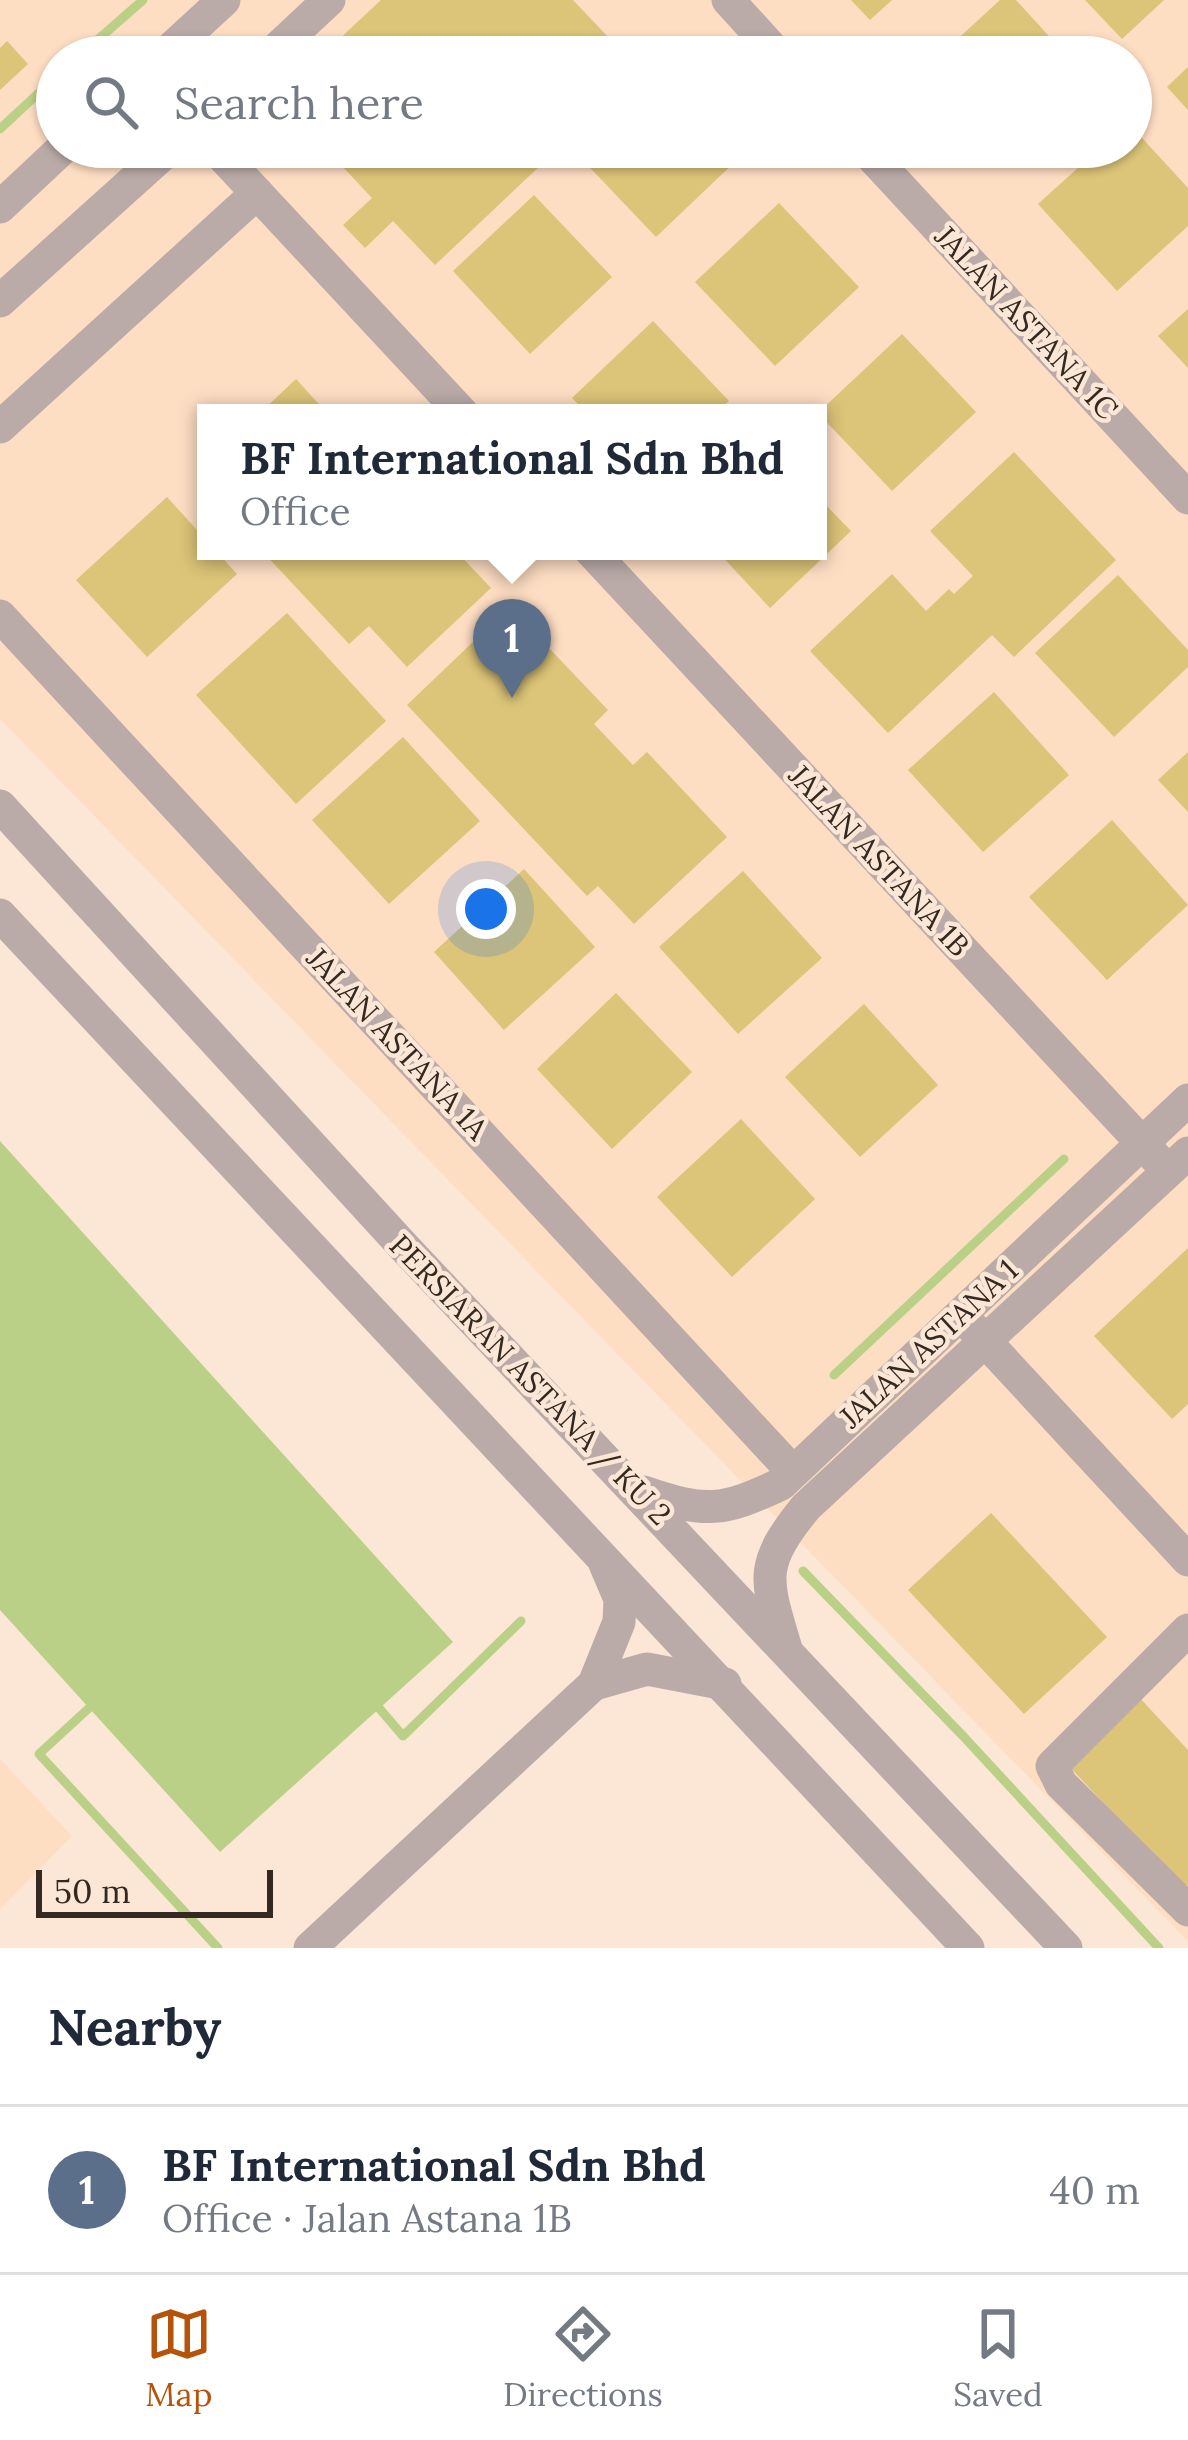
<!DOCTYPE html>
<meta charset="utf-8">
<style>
body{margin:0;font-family:Lora,serif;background:#f6f6f7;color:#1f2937}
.scale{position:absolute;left:36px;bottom:30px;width:237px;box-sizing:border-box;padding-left:12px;border:6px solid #332921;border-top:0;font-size:33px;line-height:42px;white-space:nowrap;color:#332921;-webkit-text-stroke:9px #fce7d6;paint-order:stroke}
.you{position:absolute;left:486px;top:909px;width:42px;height:42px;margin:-30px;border:9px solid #fff;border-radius:50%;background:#1a73e8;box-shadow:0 0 0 18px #1a73e833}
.badge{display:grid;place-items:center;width:78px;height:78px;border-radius:50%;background:#b45309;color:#fff;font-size:39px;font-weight:700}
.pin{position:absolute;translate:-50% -99px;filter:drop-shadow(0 3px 6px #0008)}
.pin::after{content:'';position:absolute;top:63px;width:42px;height:36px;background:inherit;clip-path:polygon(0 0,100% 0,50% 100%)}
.popup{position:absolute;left:197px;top:404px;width:630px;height:156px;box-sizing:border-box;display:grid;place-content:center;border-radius:0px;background:#fff;filter:drop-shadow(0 3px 9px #0005);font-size:39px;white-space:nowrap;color:#747a83}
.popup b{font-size:45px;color:#1f2937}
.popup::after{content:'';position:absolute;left:50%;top:100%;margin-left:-24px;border:24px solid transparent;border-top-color:#fff}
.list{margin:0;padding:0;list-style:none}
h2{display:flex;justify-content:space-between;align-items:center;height:156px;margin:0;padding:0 48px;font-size:51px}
h2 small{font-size:39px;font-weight:400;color:#747a83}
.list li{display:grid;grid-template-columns:78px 1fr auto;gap:36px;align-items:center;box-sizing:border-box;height:168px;padding:0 48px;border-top:3px solid #e0e1e3}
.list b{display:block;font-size:45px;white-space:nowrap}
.list p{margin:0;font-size:39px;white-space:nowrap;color:#747a83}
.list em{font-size:39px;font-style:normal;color:#747a83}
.icon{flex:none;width:66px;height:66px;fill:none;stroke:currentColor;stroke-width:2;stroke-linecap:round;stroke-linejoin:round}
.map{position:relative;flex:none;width:1188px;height:1948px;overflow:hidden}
.search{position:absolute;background:#fff;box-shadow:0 3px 9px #0004;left:36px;right:36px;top:36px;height:132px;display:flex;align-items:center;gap:30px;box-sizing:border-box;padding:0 42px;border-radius:66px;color:#747a83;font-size:45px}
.sheet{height:324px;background:#fff}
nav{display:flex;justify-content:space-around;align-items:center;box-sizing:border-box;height:168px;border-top:3px solid #e0e1e3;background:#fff;font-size:33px;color:#747a83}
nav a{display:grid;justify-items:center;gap:6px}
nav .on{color:#b45309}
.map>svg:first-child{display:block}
</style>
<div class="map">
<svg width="1188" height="1948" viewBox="0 0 1188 1948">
<rect width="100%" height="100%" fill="#fce7d6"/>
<!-- built -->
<g fill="#fedec3" fill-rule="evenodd">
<path d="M0,0H1188V1941L0,719ZM57,57H1131V147H57ZM206,413H818V551H206Z"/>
<path d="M0,1759L72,1836L0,1909Z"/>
</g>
<!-- water -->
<path fill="#bad086" d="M0,1141L453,1642L220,1852L0,1610Z"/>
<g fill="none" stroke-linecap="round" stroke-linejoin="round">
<!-- stream -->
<g stroke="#bad086" stroke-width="9">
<path d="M78,57L143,0"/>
<path d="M0,129L57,76"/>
<path d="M834,1375L1064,1159"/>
<path d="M803,1571L964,1737L1159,1948"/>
<path d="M89,1708L39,1754L218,1948"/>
<path d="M379,1708L403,1736L521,1621"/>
</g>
</g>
<!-- building -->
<g fill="#dcc478">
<path d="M381,0H573L627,57H320Z"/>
<path d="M851,0H892L870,20Z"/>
<path d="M1000,0H1016L1068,57H938Z"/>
<path d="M1085,0H1164L1122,39Z"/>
<path d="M7,41L28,64L0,90V48Z"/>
<path d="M1188,67V110L1167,87Z"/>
<path d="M1131,126L1188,188V226L1117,291L1038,204L1101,147H1131Z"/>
<path d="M330,147H560L435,265L393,221L365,248L343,225L372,198L327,150Z"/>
<path d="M583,147H729L739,158L656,237L576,153Z"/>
<path d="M534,195L612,277L530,354L453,271Z"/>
<path d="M779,203L859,287L775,366L695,282Z"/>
<path d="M1188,309V368L1158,336Z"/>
<path d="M653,321L729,401L716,413H587L572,398Z"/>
<path d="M902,334L976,412L892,491L818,413Z"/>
<path d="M296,379L327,413H260Z"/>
<path d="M1014,452L1116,560L1014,657L992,635L888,733L810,651L892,574L926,611L949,589L954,594L973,576L930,531Z"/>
<path d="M167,497L206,540V551H216L237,574L147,657L76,580Z"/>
<path d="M818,497L851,531L770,608L717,551H818Z"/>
<path d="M262,551H456L491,588L407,667L369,626L349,644Z"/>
<path d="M1118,575L1188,650V667L1114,737L1035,653Z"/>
<path d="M287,613L386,721L296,804L196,695Z"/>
<path d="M497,619L514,637L527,625L608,710L594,724L633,765L647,752L727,837L634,924L598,886L587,896L407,705Z"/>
<path d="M994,692L1069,775L983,852L908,770Z"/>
<path d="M403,737L480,821L389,904L312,820Z"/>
<path d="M1188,752V812L1158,780Z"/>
<path d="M1112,820L1188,905L1107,980L1029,897Z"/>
<path d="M524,869L595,947L504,1030L434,952Z"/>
<path d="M743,871L822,958L738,1034L659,947Z"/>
<path d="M616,993L692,1072L612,1149L537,1069Z"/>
<path d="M864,1004L938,1085L860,1157L785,1077Z"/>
<path d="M741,1119L815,1199L732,1277L657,1197Z"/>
<path d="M1188,1248V1404L1172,1419L1094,1336Z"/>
<path d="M991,1513L1107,1637L1024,1714L908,1590Z"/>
<path d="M1138,1696L1188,1750V1885L1184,1889L1066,1763Z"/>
</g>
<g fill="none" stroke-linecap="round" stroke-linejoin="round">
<!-- minor -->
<g stroke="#baaba8" stroke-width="33">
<path d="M728,0L780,57"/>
<path d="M162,57L224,0"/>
<path d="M268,57L329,0"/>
<path d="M214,147L462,413"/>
<path d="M863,147L1188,498"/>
<path d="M0,207L64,147"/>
<path d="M0,301L171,147"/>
<path d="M0,427L257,193"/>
<path d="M591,551L1168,1171"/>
<path d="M0,616L793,1472"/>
<path d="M0,806L404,1247L1066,1948"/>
<path d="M0,915L968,1948"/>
<path d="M973,1328L1188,1560"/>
<path d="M644,1492C705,1513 722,1512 781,1484L1188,1100"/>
<path d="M1188,1630L1052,1766L1061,1784L1188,1910"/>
<path d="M786,1649C766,1580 757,1567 806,1507L1188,1153"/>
<path d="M594,1684L647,1669L725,1684"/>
<path d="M310,1948L594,1684L619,1622L620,1599L605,1564"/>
</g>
</g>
<g text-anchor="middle" stroke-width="9" stroke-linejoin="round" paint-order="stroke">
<!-- street labels -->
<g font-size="30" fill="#332921" stroke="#fce7d6">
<text transform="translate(1026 323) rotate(47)" y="10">JALAN ASTANA 1C</text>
<text transform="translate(879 861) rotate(47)" y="10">JALAN ASTANA 1B</text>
<text transform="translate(397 1044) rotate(47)" y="10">JALAN ASTANA 1A</text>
<text transform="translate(929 1344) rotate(-43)" y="10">JALAN ASTANA 1</text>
<text transform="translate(530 1380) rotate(46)" y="10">PERSIARAN ASTANA / KU 2</text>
</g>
</g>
</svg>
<div class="scale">50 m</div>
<div class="you"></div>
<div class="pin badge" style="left:512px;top:698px;background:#5c6f8a">1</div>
<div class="popup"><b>BF International Sdn Bhd</b>Office</div>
<div class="search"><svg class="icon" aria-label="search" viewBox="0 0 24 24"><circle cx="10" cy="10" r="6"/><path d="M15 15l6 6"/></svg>Search here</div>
</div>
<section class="sheet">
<h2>Nearby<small></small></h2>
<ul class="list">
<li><span class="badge" style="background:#5c6f8a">1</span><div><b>BF International Sdn Bhd</b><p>Office · Jalan Astana 1B</p></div><em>40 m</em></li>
</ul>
</section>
<nav>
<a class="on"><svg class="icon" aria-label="map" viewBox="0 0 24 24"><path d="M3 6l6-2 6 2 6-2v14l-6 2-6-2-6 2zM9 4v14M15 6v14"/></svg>Map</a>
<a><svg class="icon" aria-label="directions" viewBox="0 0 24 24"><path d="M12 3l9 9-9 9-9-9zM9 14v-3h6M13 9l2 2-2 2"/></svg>Directions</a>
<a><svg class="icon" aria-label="saved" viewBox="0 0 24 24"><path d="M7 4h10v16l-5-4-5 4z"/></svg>Saved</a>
</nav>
